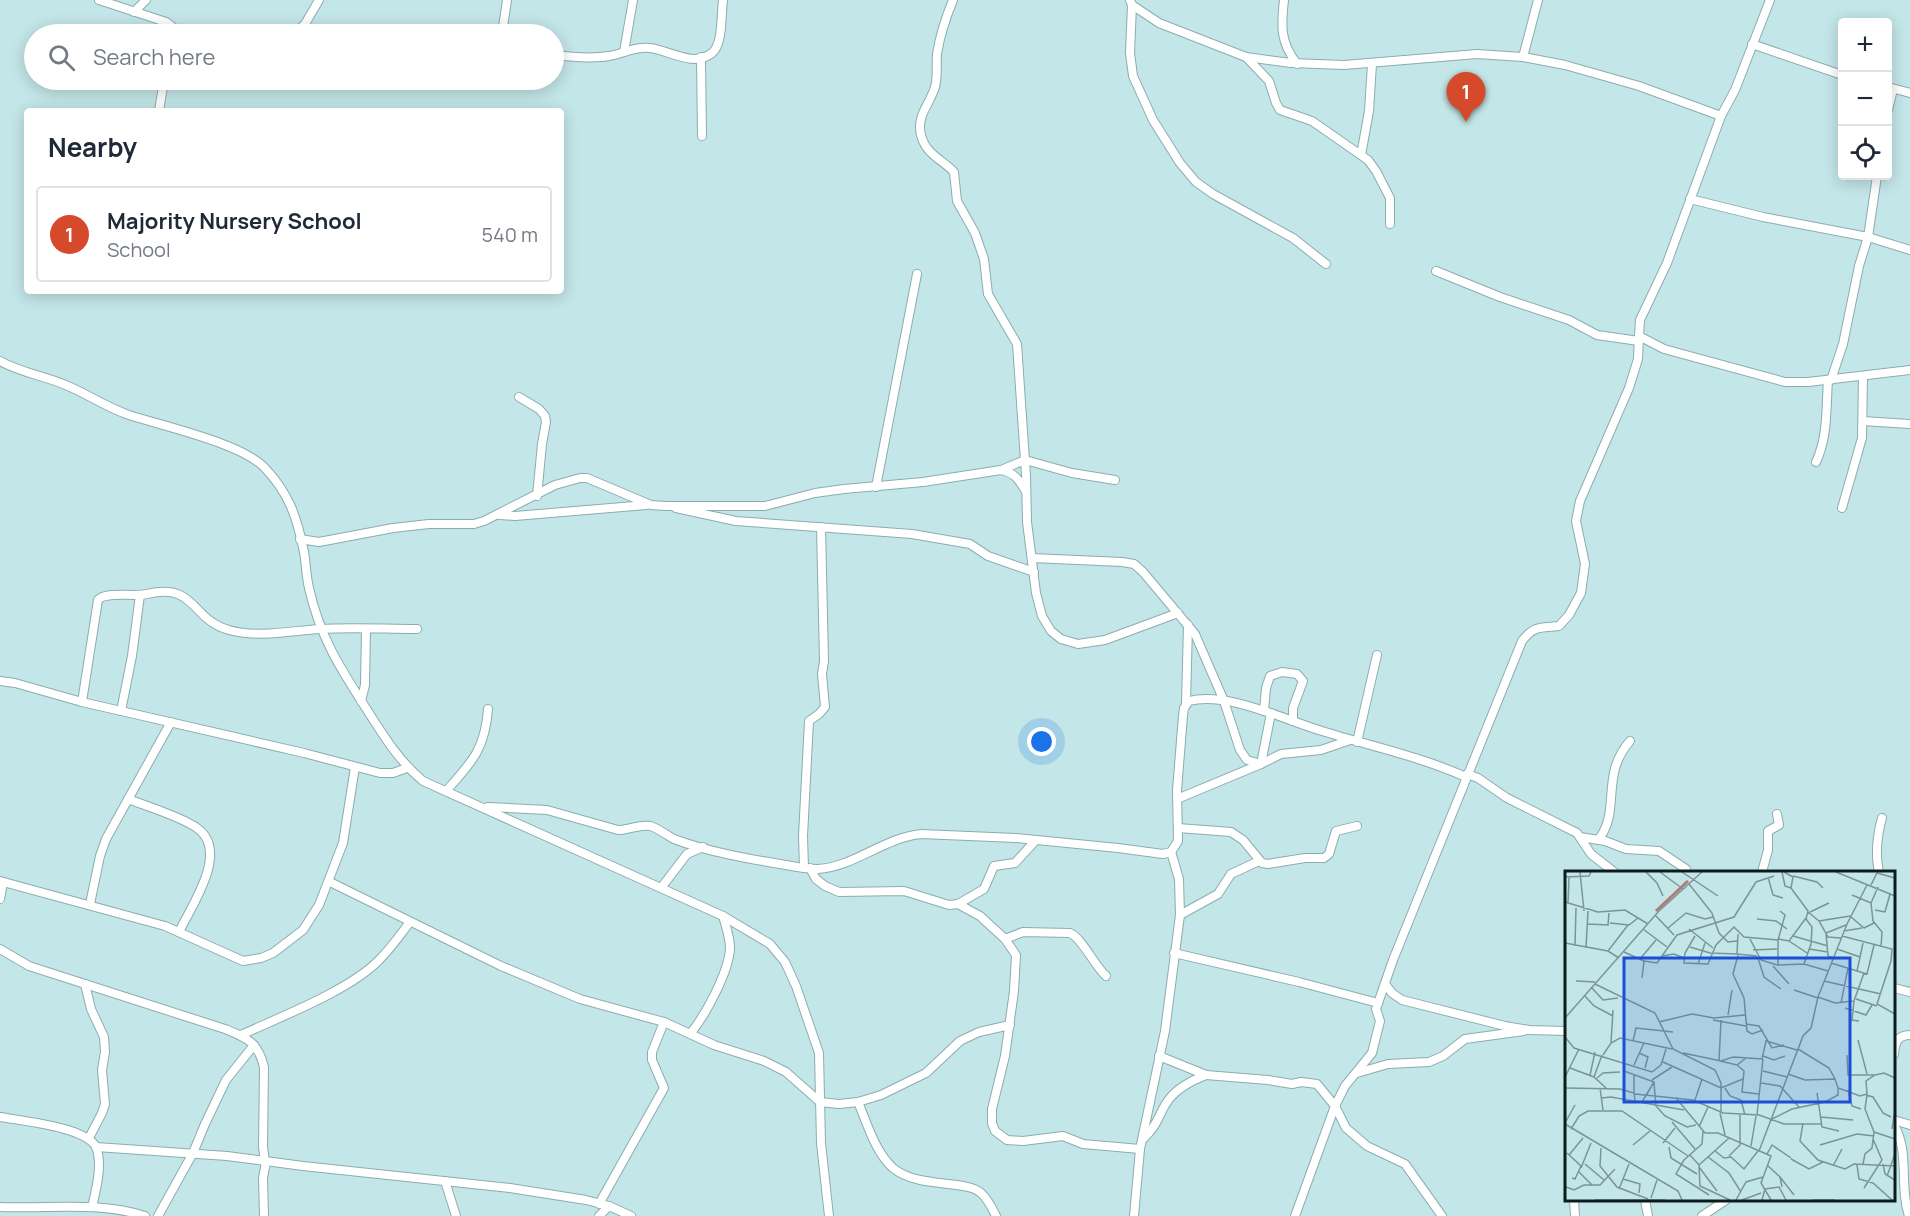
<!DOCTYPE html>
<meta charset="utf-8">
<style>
body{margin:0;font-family:Manrope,sans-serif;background:#f2f2f3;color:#1f2937}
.controls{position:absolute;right:18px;top:18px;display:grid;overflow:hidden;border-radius:6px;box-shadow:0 3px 15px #0003}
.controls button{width:54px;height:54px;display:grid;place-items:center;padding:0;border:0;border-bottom:2px solid #e0e1e3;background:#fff;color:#1f2937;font:30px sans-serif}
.you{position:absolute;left:1042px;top:742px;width:21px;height:21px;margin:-15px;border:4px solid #fff;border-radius:50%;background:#1a73e8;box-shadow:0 0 0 9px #1a73e833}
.badge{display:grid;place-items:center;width:39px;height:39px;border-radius:50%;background:#d44a2a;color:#fff;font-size:20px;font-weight:700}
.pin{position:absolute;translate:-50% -50px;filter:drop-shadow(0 2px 3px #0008)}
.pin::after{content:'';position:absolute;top:32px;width:21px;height:18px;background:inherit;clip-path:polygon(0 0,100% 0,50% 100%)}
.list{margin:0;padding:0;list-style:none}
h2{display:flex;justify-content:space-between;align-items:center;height:78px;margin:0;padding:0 24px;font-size:26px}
h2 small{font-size:20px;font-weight:400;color:#747a83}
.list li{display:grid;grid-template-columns:39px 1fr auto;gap:18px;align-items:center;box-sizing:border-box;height:96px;margin:0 12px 12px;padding:0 12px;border:2px solid #e0e1e3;border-radius:6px}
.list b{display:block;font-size:22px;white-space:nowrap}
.list p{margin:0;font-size:20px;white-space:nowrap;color:#747a83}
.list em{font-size:20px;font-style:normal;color:#747a83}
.icon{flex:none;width:33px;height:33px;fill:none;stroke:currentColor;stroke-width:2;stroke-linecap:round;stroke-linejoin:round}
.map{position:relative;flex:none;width:1910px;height:1216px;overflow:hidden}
.search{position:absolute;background:#fff;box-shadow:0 3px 15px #0003;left:24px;top:24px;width:540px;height:66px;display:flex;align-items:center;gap:15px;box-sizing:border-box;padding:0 21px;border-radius:33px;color:#747a83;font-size:22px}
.panel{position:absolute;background:#fff;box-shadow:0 3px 15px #0003;left:24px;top:108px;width:540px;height:186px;border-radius:6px}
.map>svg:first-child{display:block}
</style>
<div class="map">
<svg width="1910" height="1216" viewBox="0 0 1910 1216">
<rect width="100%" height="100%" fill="#c3e6e8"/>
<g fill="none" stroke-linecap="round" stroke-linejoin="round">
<defs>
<g id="minor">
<path d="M99,0L166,22L175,29L176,34"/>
<path d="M953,0C946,17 940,35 937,54C936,65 938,76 935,87C930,104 916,116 921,135C926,155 942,159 954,172L957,201L975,233L984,259L988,294L1017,344L1026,475L1027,522L1036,593L1042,616L1051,631L1061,639L1078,644L1105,640L1178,613"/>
<path d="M1130,0L1132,5L1159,23L1246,57L1291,63L1344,65L1477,54L1523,57L1565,65L1639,86L1721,116"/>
<path d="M1284,0C1281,26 1280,42 1297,64"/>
<path d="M1770,0L1735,90L1721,116L1667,263L1640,320L1639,336L1664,349L1785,382H1808L1910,370"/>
<path d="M1132,5L1130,53L1133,76L1153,120L1180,163L1196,182L1213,194L1293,238L1326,264"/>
<path d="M134,12L146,0"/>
<path d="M175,29L194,34"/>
<path d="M294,34L305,24L319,0"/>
<path d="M502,34L507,0"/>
<path d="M1752,44L1842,75"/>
<path d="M624,52L633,0"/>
<path d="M554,55C571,57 591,59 609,56C623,54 635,46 650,48C669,50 693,68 712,53C723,45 721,14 723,0"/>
<path d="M701,57L702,136"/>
<path d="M1246,57L1269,81L1276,103L1280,110L1312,121L1368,160L1376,171L1390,198V224"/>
<path d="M1523,57L1538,0"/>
<path d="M1888,87L1910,93"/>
<path d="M1888,110L1893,89"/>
<path d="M159,111L164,80"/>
<path d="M1361,155L1369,111L1372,64"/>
<path d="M1690,199L1763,217L1868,237L1910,250"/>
<path d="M1436,271L1500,297L1569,320L1597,335L1639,341"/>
<path d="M0,361C21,373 46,376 68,386C89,395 108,408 129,415C163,426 240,443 264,467C289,493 297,517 304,552C306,563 306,576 309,588C320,638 342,671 369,713C385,738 400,762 423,781L723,916L770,944L785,962L796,986L819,1053L821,1143L829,1216"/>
<path d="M1831,380L1843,344L1859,266L1868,237L1877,176"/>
<path d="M519,397L539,409L545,416L546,422L542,444L537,496"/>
<path d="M1863,421L1910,424"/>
<path d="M1816,462C1828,437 1826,408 1828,380"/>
<path d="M1001,470L1025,460L1072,473L1115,480"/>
<path d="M876,487L917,274"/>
<path d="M676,508L736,521L912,534L970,544L988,556L1034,572"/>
<path d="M1842,508L1862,438L1863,376"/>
<path d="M500,515L515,516L646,505"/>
<path d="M300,539L319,542L393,528L429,524H474L484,521L555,485L580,478H587L651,505L665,506H765L815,493L844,489L923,482L1001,470C1014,473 1018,478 1025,490"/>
<path d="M1032,558L1122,562L1134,564L1143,572L1195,634L1224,701L1240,750L1247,760L1261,764L1281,754L1321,750L1350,740"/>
<path d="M0,681L15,683L82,702L304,753L380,773H393L407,768"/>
<path d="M361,701L365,685L366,629"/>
<path d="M82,702L98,600C105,591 134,597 147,594C196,582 191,620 229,630C259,638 290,631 320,629C352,627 385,629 417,629"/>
<path d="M1186,703L1188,625"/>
<path d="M121,711L132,656L140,595"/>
<path d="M1264,711L1266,688L1270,676L1282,672L1297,674L1303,681L1293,708V721"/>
<path d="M1357,742L1377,655"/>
<path d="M1467,774L1478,778L1507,798L1577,833L1591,854L1614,872"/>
<path d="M447,790C472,762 485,749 488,709"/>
<path d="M128,799C146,806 182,817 197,828C230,851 192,905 179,932"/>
<path d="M1177,799L1261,764L1271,713"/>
<path d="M488,807L547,810L618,830C628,830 640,824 650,826C658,828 666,835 674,839C708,852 750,859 786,865C796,867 807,869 818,869C854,867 883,838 921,834L1016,838L1118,848L1163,854L1171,852L1178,841L1177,790L1183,716L1184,708L1189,701C1227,691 1285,720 1322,731C1370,746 1419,756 1466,777"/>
<path d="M1178,828L1231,832L1243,840L1262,863L1268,864L1305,858H1324L1329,854L1336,831L1357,826"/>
<path d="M1580,837L1605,841L1626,849L1659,851L1686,869"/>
<path d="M1599,839C1621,810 1600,775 1630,741"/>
<path d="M804,868L803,836L809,721L819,714L825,707L822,674L824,661L821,527"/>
<path d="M810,868L816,879L825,886L839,892L904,891L949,905L958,904L984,889L994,866L1015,863L1036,840"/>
<path d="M1762,872L1768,850V831L1779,825L1777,814"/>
<path d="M1879,872C1875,854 1877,836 1882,818"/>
<path d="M0,881L165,926L243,961L261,958L273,953L303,930L319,905L343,843L355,767"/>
<path d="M330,882L501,966L580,999L664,1022L714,1045L764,1061L786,1072L820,1102L839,1104L858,1102L881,1095L926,1073L960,1041L979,1032L1010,1025"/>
<path d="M661,888L687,854L703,847"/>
<path d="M0,899L3,882"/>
<path d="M90,904L100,856L106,839L171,722"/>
<path d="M958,904L980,916L1005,939L1016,955L1014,991L1005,1056L992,1109V1123L995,1131L1007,1140L1023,1141L1063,1136L1083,1144L1140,1149"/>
<path d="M1180,915L1218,894L1231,874L1259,861"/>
<path d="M1005,939L1023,932L1070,933C1082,938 1094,965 1106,976"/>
<path d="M0,949L29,966L225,1029C247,1038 258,1042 264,1067L263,1147L265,1162"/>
<path d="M1174,953L1299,982L1378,1003"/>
<path d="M85,984L91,1009L104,1037L105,1052L102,1070L105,1104L102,1113L89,1138"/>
<path d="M1385,984L1392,993L1402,1000L1505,1026L1529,1030L1566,1031"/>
<path d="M1894,988L1910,992"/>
<path d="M690,1034C705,1016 729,972 730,948C730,937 726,927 723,916"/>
<path d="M241,1035C280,1017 351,990 380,959C391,948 400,935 410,922"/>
<path d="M1894,1054C1895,1043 1897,1035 1910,1035"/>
<path d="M1159,1056L1206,1075L1268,1080L1292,1084L1301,1082L1317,1084L1335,1106L1346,1128L1367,1146L1405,1164L1442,1216"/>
<path d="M1357,1073L1388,1064L1429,1062L1443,1056L1465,1039L1524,1031"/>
<path d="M858,1102C867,1123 875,1152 893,1168C918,1189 966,1179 981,1193C988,1199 992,1208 996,1216"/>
<path d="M0,1117C22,1121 86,1127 96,1147C103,1164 96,1190 92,1207"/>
<path d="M1894,1120L1910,1125"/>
<path d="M1894,1125C1910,1152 1899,1187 1909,1216"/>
<path d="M1144,1138C1160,1123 1159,1111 1170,1098C1179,1087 1193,1080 1206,1075"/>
<path d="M96,1147L227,1156L303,1166L510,1188L586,1200L609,1206L631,1216"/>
<path d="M445,1181L456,1216"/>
<path d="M1574,1200L1575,1216"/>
<path d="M1645,1200L1648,1216"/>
<path d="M599,1204L664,1088L652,1060V1052L664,1022"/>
<path d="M0,1207C49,1209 97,1201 145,1216"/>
<path d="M158,1216L193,1153L205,1124L226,1080L254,1045"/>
<path d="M264,1216L263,1178L266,1162"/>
<path d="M599,1216L609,1206"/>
<path d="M1134,1216L1140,1149L1165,1031L1180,915L1179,879L1171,852"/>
<path d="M1295,1216L1335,1106L1345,1086L1372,1053L1380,1021L1376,1009L1393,960L1522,641C1534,625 1541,628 1559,626L1569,615L1581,593L1585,564L1576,521L1580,501L1629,388L1638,359L1639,336"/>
<path d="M1702,1216L1726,1200"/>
</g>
</defs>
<!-- minor casing -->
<use href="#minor" stroke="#8cadaf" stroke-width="10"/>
<!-- minor -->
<use href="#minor" stroke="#fff" stroke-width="8"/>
</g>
<!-- overview -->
<g transform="translate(1565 871)">
<rect width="330" height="330" fill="#c3e6e8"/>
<path fill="none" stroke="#b27b6d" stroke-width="3" d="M91,40L123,10"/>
<path fill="none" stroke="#7b9596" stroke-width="1.5" d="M15,1L19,40M81,1L92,12L98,25M95,1L118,18M117,1L153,25M217,1L220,15L226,17M219,1L228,6L226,17L243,40L241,48L247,56L246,73L239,93M271,1L330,25M228,5L252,11L258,17M0,6L24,5L26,1M203,6L208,24L218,27M124,13L147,42L154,62L163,71L172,70M306,14L312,2L330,7M287,24L306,32L313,16M0,31L33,41L60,39L83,53M306,32L308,50L317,61L316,76M3,33L4,6M310,39L320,41L325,23M243,41L254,50L263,66L276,67M245,41L264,32M90,44L109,64M285,45L299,57L309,52M192,48L211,50L222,58M254,50L285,45M45,52L64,54L73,47M23,53L43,54L44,42M103,57L121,42L140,48L148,46M78,58L102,76M124,58L148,77M279,60L297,57M173,63L172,83L192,85M130,65L120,82L119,92L143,93L151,74L169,56L179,66L213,69M228,65L263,75M277,65L327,78L326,90L312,133L330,143M185,68L196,89L212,94L239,93L263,100M213,68L224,70L241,47M224,70L242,82M0,72L43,80L54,87M10,75L11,37M125,76L145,82L172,83M21,77L23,40M244,78L263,81M272,78L295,86M188,79L212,78M43,80L63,54M59,81L79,90L77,107M173,84L168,103L179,127L182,160L187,163L198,159M97,85L109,83L119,87M193,87L199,106L216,118M269,87L263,85L261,62L281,54M75,88L91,69M79,90L92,92L112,64L169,46L191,11L209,5M266,92L302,103L309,74M133,93L140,72M213,94V69L220,44L215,40M208,95L224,113M292,100L298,72M11,110L30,111M259,110L316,123M30,113L90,142L108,178L150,199L156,212V242M27,117L38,129L53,127M229,119L253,127M20,125L29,135L48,145M291,128L312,135M289,130L270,132L253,126L282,53L302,14M276,132L283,97M280,137L301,144L307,134M163,144L167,119M0,147L94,40L137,1M148,149L181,155M294,150L287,149L289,130L299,102M94,151L127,143L149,147L180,144M181,153L194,155L207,177L219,174M0,166L9,177L87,201L96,194L101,178M293,169L302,203M68,170L71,157L108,161M46,172L48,139M233,178L264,197L270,208M74,182L83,186L80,197M118,182L156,190L168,186L197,188L201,170L232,179M38,184L46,172L55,167L107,178M282,184L283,204H310M198,185L209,189L220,185M154,190L156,149M155,190L172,194L181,187M59,191V200L89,211L90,224M98,191L156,217L178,208M69,194L79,172M172,194L179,200L177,221L194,223M5,197L29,206L41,217M198,200L222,206M69,203V222M223,203L240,209L270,208L273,217L295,225L302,223L301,210L310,204L319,202L330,207M25,204L30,181M0,206L14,178M29,206L37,184M32,207L38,202L55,201M87,209L107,196M196,212L215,215L234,236M0,217L55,218L69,222L70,230M35,217L38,239M160,217L165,225L176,229L180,244M283,219L287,235L296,238M252,222L257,256L274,260M70,223L128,229L158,242L194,244L219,253H256M90,224L91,235L100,245L122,256L131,254M301,224L308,226L318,242L326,246M36,227L46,226L119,239M111,227L140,262H153L206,285L196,312L206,329M130,229L137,208M77,231L89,211M155,242L160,264M192,244L198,188M256,246L288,249M207,248L227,238L260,231L273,224V217M107,251L130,278M0,252L10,234M238,252L235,270L253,289L280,298L289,293L330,295M0,253L113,320L117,329M134,256L143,236M6,258L14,245L23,240H57L123,285M327,258L330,239M138,260L137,273L119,289L111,303L144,324M309,261L330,268M98,272L110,257M68,274L85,260M255,274L292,263L309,265M186,275L191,245M104,276L106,287L132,303M36,277L35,295L52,316L83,328M150,280L159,287L166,286L179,298L193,280M194,280L238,165L246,157L253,126M2,282L16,295L10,308L7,307M202,283L207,274L226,287M4,284L18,267M125,284L134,294L135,316M164,285L175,274V244M143,286L164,302L176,321M226,288L244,298L258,291M20,293L39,309M298,293L300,283L307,277L309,261L300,238L302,224M318,293L320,303L330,309M134,294L164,267M202,294L215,306L217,316M292,294L294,308L308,312L327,329M268,295L277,278M134,296L152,320M16,297L26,272M14,301L27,314M322,305L330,283M215,306L229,324M58,308L75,313L74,322M135,315L165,329M1,316L9,319L19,314H35L50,298M299,317L317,289L308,268M54,318L64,293M86,327L92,309M30,329H100M171,329L181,311L198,306M177,329L196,322M197,329L200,318L214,316L221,329M247,329H270"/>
<path fill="#1d4ed8" fill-opacity="0.15" stroke="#1d4ed8" stroke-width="3" d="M59,87H285V231H59Z"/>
<rect width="330" height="330" fill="none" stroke="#0e1b1c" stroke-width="3"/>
</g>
</svg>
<div class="controls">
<button>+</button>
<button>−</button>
<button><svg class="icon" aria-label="locate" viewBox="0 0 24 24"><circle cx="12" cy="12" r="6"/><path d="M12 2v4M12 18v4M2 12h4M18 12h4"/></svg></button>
</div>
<div class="you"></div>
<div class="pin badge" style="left:1466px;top:122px">1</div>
<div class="search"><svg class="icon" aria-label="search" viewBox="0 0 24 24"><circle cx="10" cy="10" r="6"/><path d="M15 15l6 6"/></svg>Search here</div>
<section class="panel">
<h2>Nearby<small></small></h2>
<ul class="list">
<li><span class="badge">1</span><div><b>Majority Nursery School</b><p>School</p></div><em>540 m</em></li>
</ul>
</section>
</div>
